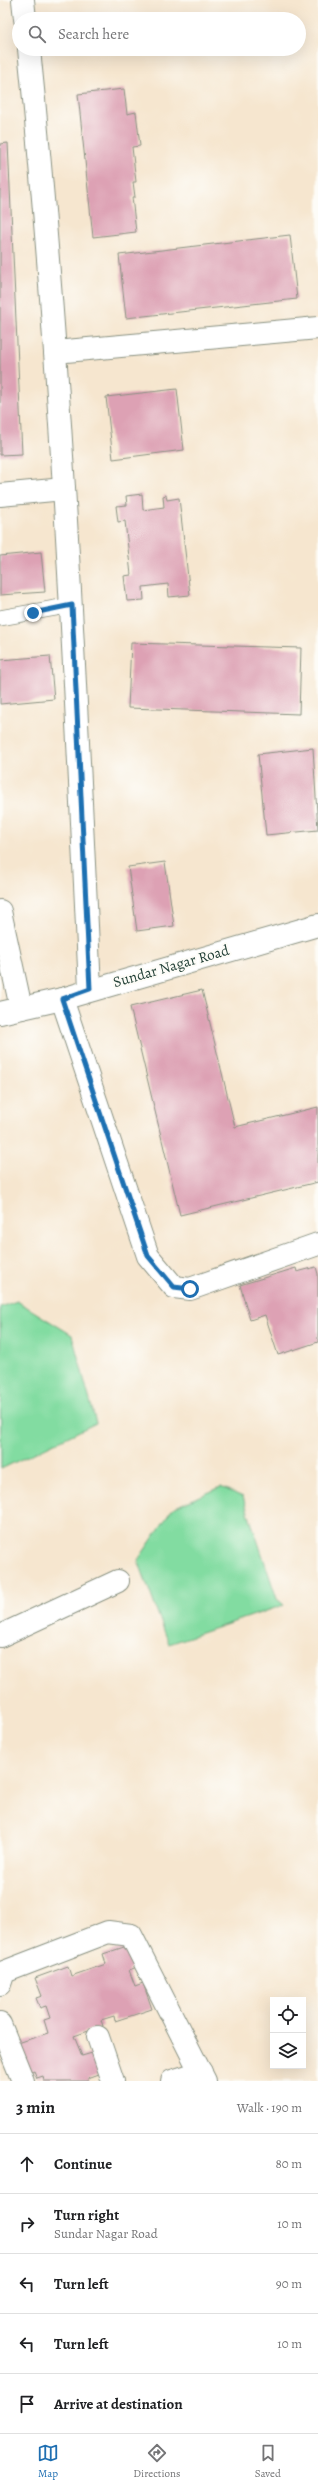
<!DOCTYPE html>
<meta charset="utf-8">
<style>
body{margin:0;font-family:Alegreya,serif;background:#f6f6f6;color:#202124}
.controls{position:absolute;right:12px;bottom:12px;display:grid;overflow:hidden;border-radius:0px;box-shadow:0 4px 16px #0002}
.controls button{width:36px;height:36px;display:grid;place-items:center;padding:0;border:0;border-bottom:1px solid #e0e0e0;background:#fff;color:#202124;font:20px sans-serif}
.stop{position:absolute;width:12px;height:12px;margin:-9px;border:3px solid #1f6fb2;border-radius:50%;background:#fff}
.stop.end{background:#1f6fb2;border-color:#fff;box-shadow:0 1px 4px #0008}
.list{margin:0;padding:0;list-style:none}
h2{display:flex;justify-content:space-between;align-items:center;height:52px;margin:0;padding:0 16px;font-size:17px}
h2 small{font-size:13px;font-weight:400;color:#757577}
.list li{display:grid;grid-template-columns:26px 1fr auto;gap:12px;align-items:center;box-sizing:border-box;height:60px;padding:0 16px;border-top:1px solid #e0e0e0}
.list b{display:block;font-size:15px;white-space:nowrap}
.list p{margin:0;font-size:13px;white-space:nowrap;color:#757577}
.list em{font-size:13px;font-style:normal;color:#757577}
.icon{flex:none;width:22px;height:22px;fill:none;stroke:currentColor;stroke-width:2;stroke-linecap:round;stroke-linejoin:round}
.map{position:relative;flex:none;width:318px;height:2081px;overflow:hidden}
.search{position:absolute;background:#fff;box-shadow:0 4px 16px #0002;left:12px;right:12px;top:12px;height:44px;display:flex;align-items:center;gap:10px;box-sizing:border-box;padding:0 14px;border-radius:22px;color:#757577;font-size:15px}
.sheet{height:352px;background:#fff}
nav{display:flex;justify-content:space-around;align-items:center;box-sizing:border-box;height:56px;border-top:1px solid #e0e0e0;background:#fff;font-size:11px;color:#757577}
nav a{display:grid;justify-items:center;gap:2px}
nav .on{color:#1f6fb2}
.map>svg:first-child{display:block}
</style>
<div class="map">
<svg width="318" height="2081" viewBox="0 0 318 2081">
<rect width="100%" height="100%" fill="#fdfcf7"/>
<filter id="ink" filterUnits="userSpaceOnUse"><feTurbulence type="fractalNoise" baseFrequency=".025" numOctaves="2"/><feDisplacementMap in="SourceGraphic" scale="8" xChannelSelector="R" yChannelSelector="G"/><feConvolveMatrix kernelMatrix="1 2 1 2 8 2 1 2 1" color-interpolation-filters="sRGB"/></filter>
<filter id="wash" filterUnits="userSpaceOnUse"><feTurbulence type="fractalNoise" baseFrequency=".012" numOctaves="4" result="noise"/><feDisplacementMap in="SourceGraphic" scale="16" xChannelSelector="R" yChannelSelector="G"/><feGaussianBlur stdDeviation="0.9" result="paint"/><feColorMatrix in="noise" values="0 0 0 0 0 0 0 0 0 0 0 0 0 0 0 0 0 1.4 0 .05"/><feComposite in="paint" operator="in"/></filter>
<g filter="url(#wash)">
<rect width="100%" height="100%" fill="#f6e6cf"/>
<!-- green -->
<g fill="#82dca1" stroke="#508c6a">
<path d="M17,1301L72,1335L96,1423L1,1469L0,1307Z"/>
<path d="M221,1487L243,1497L277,1599L284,1605L169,1644L138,1560L173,1508Z"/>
</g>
<g id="blocks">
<!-- building -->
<g fill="#dda1b4">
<path d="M124,89L127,114L136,112L140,146L132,147L136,182H133L135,197H132L136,232L93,237L78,94Z"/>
<path d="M8,143L22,454L0,455V144Z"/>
<path d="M290,235L297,299L126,318L119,255Z"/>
<path d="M177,389L184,450L113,459L106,397Z"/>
<path d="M142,494L143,510L164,507L163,496L166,495L167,500L179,498L190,595L169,597L168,584L143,587L144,600L127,601L124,576L131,575L125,521L118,522L116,506L127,505L126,496Z"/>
<path d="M41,552L45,592L0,595V556Z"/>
<path d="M131,643L301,648L299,714L128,708Z"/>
<path d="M50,656L54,699L0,704V660Z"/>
<path d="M313,748L318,830L266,835L258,754Z"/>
<path d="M165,862L174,926L137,931L128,867Z"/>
<path d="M202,990L235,1127L318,1107V1182L180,1215L130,1007Z"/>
<path d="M316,1267L318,1274V1342L278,1355L265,1315L250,1320L240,1285L296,1268L297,1272Z"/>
<path d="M130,1945L137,1967L129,1970L135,1986L143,1983L152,2009L115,2021L114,2016L101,2020L103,2026L74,2036L82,2056L92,2053L99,2074L88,2078V2081H44L43,2076L37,2078L34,2071L28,2074L18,2043L48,2033L44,2020L50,2018L46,2006L40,2008L36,1998L42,1996L35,1978L68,1966L71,1976L106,1964L103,1954Z"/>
</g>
</g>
</g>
<g filter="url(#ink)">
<use href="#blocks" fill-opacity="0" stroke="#8a9282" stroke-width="1"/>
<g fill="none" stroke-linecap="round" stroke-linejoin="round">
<defs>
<path id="lane" d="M0,618L72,605"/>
<g id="street">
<path d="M23,0L25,19"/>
<path d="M29,49C61,361 75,675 90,989"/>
<path d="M55,352L318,328"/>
<path d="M0,495L64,489"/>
<path d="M0,911L21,1008"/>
<path d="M62,999L148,1256L174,1287L190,1289L318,1244"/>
<path d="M0,1636L118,1581"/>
<path d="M0,1984L4,1972L108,1932L131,1935L205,2081"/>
<path d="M0,2024L23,2081"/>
<path d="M98,2037L113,2081"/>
<path d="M172,2081L201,2072"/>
</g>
<path id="secondary" d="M0,1013L62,999L318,925"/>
</defs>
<!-- lane casing -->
<use href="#lane" stroke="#8a9282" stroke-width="17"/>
<!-- street casing -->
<use href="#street" stroke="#8a9282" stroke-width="24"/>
<!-- secondary casing -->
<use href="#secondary" stroke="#8a9282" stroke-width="24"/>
<!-- lane -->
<use href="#lane" stroke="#fff" stroke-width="15"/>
<!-- street -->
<use href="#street" stroke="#fff" stroke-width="22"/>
<!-- secondary -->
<use href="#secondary" stroke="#fff" stroke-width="22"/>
</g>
</g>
<g fill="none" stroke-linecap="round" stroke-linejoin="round" filter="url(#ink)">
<!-- route -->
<path stroke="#1f6fb2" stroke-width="5" d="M33,613L72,605L90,989L62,999L148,1256L174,1287L190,1289"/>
</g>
<g text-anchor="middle" stroke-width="4" stroke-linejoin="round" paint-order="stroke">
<!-- street labels -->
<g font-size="15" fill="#1f3d34" stroke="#fdfcf7">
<text transform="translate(171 966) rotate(-16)" y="5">Sundar Nagar Road</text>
</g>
</g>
</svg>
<div class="controls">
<button><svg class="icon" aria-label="locate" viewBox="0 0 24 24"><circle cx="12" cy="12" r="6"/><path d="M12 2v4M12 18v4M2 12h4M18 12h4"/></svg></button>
<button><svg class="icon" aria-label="layers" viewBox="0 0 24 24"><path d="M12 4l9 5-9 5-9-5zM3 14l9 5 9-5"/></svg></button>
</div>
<div class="stop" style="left:190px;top:1289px"></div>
<div class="stop end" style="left:33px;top:613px"></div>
<div class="search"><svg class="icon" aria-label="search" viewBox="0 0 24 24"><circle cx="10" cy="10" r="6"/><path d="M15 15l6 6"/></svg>Search here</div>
</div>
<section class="sheet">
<h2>3 min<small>Walk · 190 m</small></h2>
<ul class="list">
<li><svg class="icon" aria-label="ahead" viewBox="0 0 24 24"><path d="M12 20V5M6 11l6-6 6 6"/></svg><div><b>Continue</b></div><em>80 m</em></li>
<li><svg class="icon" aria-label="right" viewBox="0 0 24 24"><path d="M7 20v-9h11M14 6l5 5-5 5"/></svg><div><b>Turn right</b><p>Sundar Nagar Road</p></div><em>10 m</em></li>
<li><svg class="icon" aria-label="left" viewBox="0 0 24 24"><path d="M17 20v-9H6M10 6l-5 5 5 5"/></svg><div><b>Turn left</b></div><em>90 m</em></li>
<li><svg class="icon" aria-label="left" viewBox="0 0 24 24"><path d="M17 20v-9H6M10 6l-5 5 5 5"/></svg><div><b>Turn left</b></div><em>10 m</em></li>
<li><svg class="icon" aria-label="arrive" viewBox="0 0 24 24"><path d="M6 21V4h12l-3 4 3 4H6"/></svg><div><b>Arrive at destination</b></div></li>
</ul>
</section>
<nav>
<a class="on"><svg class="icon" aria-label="map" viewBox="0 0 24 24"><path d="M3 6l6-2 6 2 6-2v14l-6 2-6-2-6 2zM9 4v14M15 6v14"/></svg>Map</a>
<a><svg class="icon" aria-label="directions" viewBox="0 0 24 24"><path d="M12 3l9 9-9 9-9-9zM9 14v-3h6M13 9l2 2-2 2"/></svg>Directions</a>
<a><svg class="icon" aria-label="saved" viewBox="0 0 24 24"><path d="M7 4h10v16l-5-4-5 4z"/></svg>Saved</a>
</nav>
